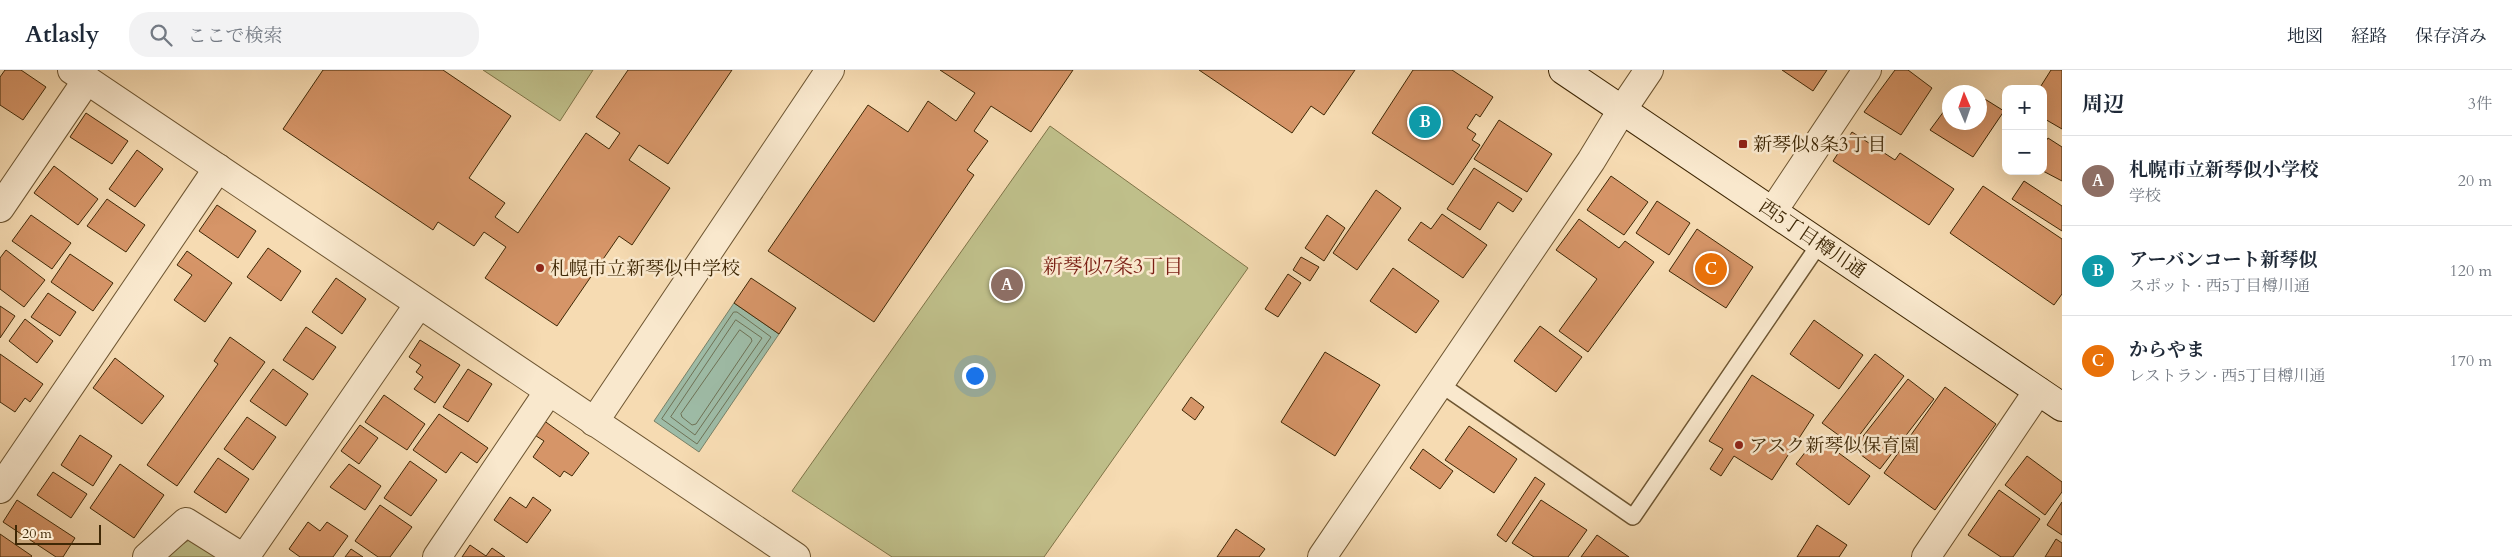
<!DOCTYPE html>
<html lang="ja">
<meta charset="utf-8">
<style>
body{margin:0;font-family:Cardo,"Noto Serif JP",serif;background:#f2f2f3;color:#1f2937}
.controls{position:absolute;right:15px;top:15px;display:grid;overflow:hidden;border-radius:10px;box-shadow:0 5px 20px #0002}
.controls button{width:45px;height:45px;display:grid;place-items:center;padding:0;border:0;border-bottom:1px solid #e0e1e3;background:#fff;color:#1f2937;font:25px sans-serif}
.compass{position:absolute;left:1942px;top:15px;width:45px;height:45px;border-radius:50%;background:#fff;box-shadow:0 5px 20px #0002;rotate:358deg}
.scale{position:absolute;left:15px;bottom:12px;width:86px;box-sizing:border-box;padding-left:5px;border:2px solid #3f2806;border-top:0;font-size:14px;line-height:18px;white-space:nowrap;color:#3f2806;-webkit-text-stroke:4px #f9e8cd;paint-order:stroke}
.you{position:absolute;left:974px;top:305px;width:18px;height:18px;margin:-12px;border:4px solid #fff;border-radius:50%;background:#1a73e8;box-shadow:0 0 0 8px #1a73e833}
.badge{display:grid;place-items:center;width:32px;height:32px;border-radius:50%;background:#111827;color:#fff;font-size:16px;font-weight:700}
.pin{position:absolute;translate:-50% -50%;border:2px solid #fff;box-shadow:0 1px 5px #0006}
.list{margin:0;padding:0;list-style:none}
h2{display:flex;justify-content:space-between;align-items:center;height:65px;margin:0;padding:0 20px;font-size:21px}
h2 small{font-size:16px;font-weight:400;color:#747a83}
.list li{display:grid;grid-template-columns:32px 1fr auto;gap:15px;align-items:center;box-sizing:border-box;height:90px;padding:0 20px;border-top:1px solid #e0e1e3}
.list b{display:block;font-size:19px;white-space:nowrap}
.list p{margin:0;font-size:16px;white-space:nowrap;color:#747a83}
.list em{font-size:16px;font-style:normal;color:#747a83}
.icon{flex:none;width:28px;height:28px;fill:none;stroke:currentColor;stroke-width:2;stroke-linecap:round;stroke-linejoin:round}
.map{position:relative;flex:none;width:2062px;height:487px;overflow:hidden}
header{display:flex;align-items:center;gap:30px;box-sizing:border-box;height:70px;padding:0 25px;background:#fff;border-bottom:1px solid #e0e1e3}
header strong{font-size:24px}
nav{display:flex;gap:28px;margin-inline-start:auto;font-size:18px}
.search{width:350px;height:45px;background:#f2f2f3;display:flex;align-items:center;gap:12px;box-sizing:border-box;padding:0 18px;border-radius:20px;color:#747a83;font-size:19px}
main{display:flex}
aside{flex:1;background:#fff}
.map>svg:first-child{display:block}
</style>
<header>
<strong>Atlasly</strong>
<div class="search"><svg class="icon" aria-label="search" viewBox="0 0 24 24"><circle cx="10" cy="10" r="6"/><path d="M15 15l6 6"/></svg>ここで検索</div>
<nav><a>地図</a><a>経路</a><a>保存済み</a></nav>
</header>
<main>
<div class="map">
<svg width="2062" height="487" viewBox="0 0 2062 487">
<rect width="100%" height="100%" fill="#f6dbb2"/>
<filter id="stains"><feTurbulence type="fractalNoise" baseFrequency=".004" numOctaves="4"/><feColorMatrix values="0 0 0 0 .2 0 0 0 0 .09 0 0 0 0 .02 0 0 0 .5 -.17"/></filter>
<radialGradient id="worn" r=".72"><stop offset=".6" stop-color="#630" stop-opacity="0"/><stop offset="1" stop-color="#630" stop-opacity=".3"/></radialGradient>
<!-- green -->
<g fill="#bfbf8a" stroke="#7f7448">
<path d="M483,0H593L560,51Z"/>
<path d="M1050,56L1248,198L1044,487H892L792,421Z"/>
<path d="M189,470L217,487H163Z"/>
</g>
<!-- water -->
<path fill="#9ebca7" stroke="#788167" d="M734,233L779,264L699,382L654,351Z"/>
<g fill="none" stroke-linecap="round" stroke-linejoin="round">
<!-- shore -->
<g stroke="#6e7256" stroke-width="1">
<path d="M734,242H737L771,267L697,374L662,349Z"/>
<path d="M736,250L762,268L695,365L671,347Z"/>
<path d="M740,260L751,268L752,271L696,354L692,355L682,347L681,344Z"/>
</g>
</g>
<!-- building -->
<g fill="#d69568" stroke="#3f2806">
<path d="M5,0H21L46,17L23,50L0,35V7Z"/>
<path d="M323,0H443L511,46L469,108L505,133L495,147L518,163L586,63L609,79L620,63L596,47L628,0H732L668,94L639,75L629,90L670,118L632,175L619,166L557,256L485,208L506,177L484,162L474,176L438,152L433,160L283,59Z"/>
<path d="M940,0H1073L1031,62L991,36L974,61L988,71L967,100L974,105L874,252L768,181L868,35L908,62L928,31L956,51L975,23Z"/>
<path d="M1199,0H1355L1324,45L1311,36L1292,63Z"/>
<path d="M1413,0H1452L1493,27L1480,47L1476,44L1467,58L1476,64L1472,70L1480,75L1453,115L1372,63Z"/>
<path d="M1782,0H1827L1813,21Z"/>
<path d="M1895,0H1908L1932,18L1901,65L1864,42Z"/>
<path d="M2051,0H2062V59L2043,48V19H2039Z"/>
<path d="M1980,26L2004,41L1973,87L1930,60L1950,33V52H1980Z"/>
<path d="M86,43L128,71L112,94L70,67Z"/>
<path d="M1499,50L1552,84L1527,122L1474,89Z"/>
<path d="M1852,62L1895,90L1900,83L1954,119L1929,155L1833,91Z"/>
<path d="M2048,68L2062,77V111L2043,101V76Z"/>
<path d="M137,80L163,99L135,137L109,119Z"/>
<path d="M54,96L98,129L78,155L34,123Z"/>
<path d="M1474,98L1522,129L1513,142L1498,132L1480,160L1447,139Z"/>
<path d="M1611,106L1648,132L1624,165L1587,140Z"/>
<path d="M2024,111L2062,136V161L2012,129Z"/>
<path d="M1983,116L2062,169V224L2054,235L1950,163Z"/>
<path d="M1376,120L1401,138L1357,200L1333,183Z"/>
<path d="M107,129L145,155L126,182L87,156Z"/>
<path d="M1657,131L1690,153L1669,185L1636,163Z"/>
<path d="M217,135L256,161L238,188L199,161Z"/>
<path d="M1442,144L1487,175L1463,208L1408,170L1421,152L1431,159Z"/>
<path d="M31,145L71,173L52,199L12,171Z"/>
<path d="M1327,145L1345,158L1324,191L1305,178Z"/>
<path d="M1579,149L1619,178L1625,171L1654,192L1588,282L1559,261L1597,209L1556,180Z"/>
<path d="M1697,159L1753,197L1726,238L1669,201Z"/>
<path d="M268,178L301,201L281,231L247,207Z"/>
<path d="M6,180L45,210L24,237L0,219V188Z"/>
<path d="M187,181L232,213L205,252L174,230L192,205L177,195Z"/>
<path d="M70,184L113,213L93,241L51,212Z"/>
<path d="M1301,187L1319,197L1310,211L1293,200Z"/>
<path d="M1393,198L1439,231L1416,263L1370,231Z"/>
<path d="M1288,204L1301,213L1278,247L1265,239Z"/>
<path d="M336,208L366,229L342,264L312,242Z"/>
<path d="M751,208L796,238L779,264L734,233Z"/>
<path d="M48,223L76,242L60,266L31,247Z"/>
<path d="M0,236L15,246L0,268Z"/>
<path d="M25,249L53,271L37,293L9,271Z"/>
<path d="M1814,250L1863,285L1839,319L1790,284Z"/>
<path d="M1540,256L1582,287L1556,322L1514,291Z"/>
<path d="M306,257L336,277L313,310L283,290Z"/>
<path d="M230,267L265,292L177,416L147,395L218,294L214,291Z"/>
<path d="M420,270L460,295L435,333L414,319L423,307L416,302L421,295L409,287Z"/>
<path d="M1325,282L1380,315L1335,386L1281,352Z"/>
<path d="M0,284L43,314L30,332L25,328L15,342L0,332Z"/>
<path d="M1875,284L1904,306L1852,375L1822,353Z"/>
<path d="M115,288L164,326L142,354L93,318Z"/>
<path d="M273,299L308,324L286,356L250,331Z"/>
<path d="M468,299L492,314L468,352L443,337Z"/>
<path d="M1752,305L1814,345L1772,410L1734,386L1721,406L1710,399L1723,379L1709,371Z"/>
<path d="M1908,309L1934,329L1880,399L1853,379Z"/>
<path d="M1945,317L1996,354L1935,440L1884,403Z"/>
<path d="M384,325L425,354L407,380L365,352Z"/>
<path d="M1191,327L1204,337L1195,350L1182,340Z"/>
<path d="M439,344L488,378L477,393L461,382L446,403L413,380Z"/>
<path d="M247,347L276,367L253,400L224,379Z"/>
<path d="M543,350L589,383L572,406L564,401L560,407L533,387L544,371L533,364Z"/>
<path d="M360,355L378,368L359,394L341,381Z"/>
<path d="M1469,356L1517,389L1494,423L1445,390Z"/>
<path d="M80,365L112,386L93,416L61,395Z"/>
<path d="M1817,367L1870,406L1849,435L1796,394Z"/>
<path d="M1423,379L1453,401L1440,419L1410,398Z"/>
<path d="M2027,386L2062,412V422L2045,445L2005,415Z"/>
<path d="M218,388L249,409L226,443L194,422Z"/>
<path d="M410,391L437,410L411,446L384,428Z"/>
<path d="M120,394L164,425L134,468L90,438Z"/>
<path d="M349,394L381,416L365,440L330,417Z"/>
<path d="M53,402L87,424L71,448L37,425Z"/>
<path d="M1535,407L1545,414L1506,472L1497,465Z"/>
<path d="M1999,420L2040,449L2013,487H2001L1968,465Z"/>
<path d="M510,427L526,438L533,427L551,440L527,473L494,450Z"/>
<path d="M17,430L75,468L63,487H56L3,452Z"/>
<path d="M1541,430L1587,460L1568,487H1534L1512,473Z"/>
<path d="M2062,432V465L2047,455Z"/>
<path d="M380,435L412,457L390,487H378L355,471Z"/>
<path d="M308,452L320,461L327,452L348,466L333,487H300L289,479Z"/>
<path d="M1817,455L1847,475L1839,487H1797Z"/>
<path d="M1236,459L1265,479L1259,487H1217Z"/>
<path d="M0,464L32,486L31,487H0Z"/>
<path d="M1597,465L1629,487H1581Z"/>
<path d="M2056,469L2062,473V487H2045Z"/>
<path d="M470,475L486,486L492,478L505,487H462Z"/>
<path d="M351,479L363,487H345Z"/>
</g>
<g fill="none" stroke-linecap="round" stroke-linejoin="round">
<defs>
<path id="service" d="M1440,314L1633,447L1820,173"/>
<g id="minor">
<path d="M72,0L796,487"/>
<path d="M0,138L87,10"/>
<path d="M1773,141L1867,0"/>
<path d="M594,352L830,0"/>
<path d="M0,419L218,98"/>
<path d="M147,487L186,452L242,487"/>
<path d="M245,487L419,234"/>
<path d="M437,487L549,321"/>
<path d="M1322,487L1591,91L1622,40"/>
<path d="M1926,487L2038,321"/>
</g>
<path id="tertiary" d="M1622,40L1649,0"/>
<path id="secondary" d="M1563,0L2062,337"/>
</defs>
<!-- service casing -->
<use href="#service" stroke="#6d5531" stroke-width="18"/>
<!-- minor casing -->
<use href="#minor" stroke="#6d5531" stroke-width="30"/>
<!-- tertiary casing -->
<use href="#tertiary" stroke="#6d5531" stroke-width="30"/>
<!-- secondary casing -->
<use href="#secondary" stroke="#3f2806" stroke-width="30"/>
<!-- service -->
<use href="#service" stroke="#f9e8cd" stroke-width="15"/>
<!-- minor -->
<use href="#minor" stroke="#f9e8cd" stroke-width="28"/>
<!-- tertiary -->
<use href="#tertiary" stroke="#f9e8cd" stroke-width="28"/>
<!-- secondary -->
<use href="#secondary" stroke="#f9e8cd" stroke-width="28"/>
</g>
<!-- markers -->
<g fill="#8f2418" stroke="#f9e8cd" stroke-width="2">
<rect x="1738" y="69" width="10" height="10" rx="2.5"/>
<circle cx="540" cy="198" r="5"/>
<circle cx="1739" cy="375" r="5"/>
</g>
<g text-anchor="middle" stroke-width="5" stroke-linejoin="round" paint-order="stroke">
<!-- poi labels -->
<g font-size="19" fill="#3f2806" stroke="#f9e8cd" text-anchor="start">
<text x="1753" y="81">新琴似8条3丁目</text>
<text x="550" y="205">札幌市立新琴似中学校</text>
<text x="1749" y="382">アスク新琴似保育園</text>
</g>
<!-- street labels -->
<g font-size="19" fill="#3f2806" stroke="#f9e8cd">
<text transform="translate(1813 168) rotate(34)" y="7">西5丁目樽川通</text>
</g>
<!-- neighbourhood labels -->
<g font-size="20" fill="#7a1f14" stroke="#f9e8cd">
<text x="1113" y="203">新琴似7条3丁目</text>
</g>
</g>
<rect width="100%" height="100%" filter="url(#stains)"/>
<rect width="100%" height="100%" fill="url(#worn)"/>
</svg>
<div class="controls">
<button>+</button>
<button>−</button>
</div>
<svg class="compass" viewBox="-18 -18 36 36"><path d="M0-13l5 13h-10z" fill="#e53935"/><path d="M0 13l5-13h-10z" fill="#747a83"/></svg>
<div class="scale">20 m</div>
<div class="you"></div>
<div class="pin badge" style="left:1007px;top:215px;background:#8d6e63">A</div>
<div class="pin badge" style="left:1425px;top:52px;background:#0f9aa8">B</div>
<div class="pin badge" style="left:1711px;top:199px;background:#e8710a">C</div>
</div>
<aside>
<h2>周辺<small>3件</small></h2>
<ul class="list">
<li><span class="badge" style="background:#8d6e63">A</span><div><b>札幌市立新琴似小学校</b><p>学校</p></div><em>20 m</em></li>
<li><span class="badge" style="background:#0f9aa8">B</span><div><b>アーバンコート新琴似</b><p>スポット · 西5丁目樽川通</p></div><em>120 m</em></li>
<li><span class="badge" style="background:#e8710a">C</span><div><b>からやま</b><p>レストラン · 西5丁目樽川通</p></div><em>170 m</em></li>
</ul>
</aside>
</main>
